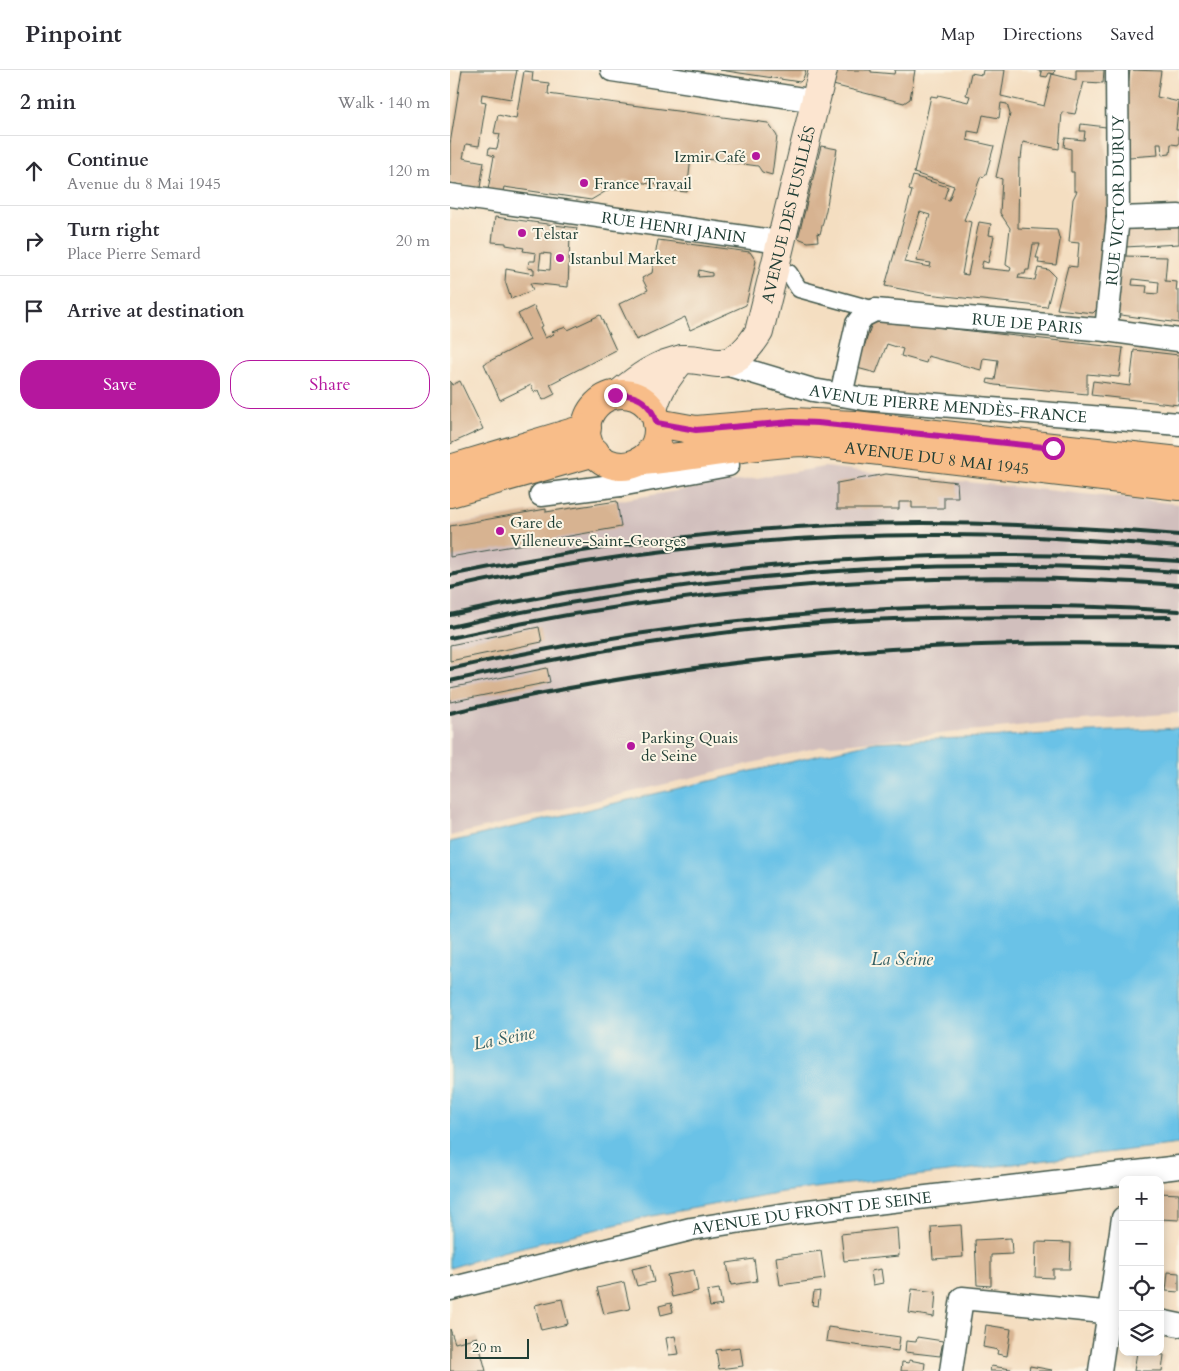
<!DOCTYPE html>
<meta charset="utf-8">
<style>
body{margin:0;font-family:Cardo,serif;background:#f2f2f3;color:#2b2b33}
.controls{position:absolute;right:15px;bottom:15px;display:grid;overflow:hidden;border-radius:10px;box-shadow:0 2px 12px #0003}
.controls button{width:45px;height:45px;display:grid;place-items:center;padding:0;border:0;border-bottom:1px solid #e1e1e2;background:#fff;color:#2b2b33;font:25px sans-serif}
.scale{position:absolute;left:15px;bottom:12px;width:64px;box-sizing:border-box;padding-left:5px;border:2px solid #1f3d34;border-top:0;font-size:14px;line-height:18px;white-space:nowrap;color:#1f3d34;-webkit-text-stroke:4px #fcf5e5;paint-order:stroke}
.stop{position:absolute;width:15px;height:15px;margin:-11px;border:4px solid #b5179e;border-radius:50%;background:#fff}
.stop.end{background:#b5179e;border-color:#fff;box-shadow:0 1px 5px #0008}
.list{margin:0;padding:0;list-style:none}
h2{display:flex;justify-content:space-between;align-items:center;height:65px;margin:0;padding:0 20px;font-size:21px}
h2 small{font-size:16px;font-weight:400;color:#7c7c81}
.list li{display:grid;grid-template-columns:32px 1fr auto;gap:15px;align-items:center;box-sizing:border-box;height:70px;padding:0 20px;border-top:1px solid #e1e1e2}
.list b{display:block;font-size:19px;white-space:nowrap}
.list p{margin:0;font-size:16px;white-space:nowrap;color:#7c7c81}
.list em{font-size:16px;font-style:normal;color:#7c7c81}
.actions{display:flex;gap:10px;padding:15px 20px}
.actions a{flex:1;padding:11px 0;border:1px solid #b5179e;border-radius:20px;text-align:center;font-size:18px;color:#b5179e}
.actions .main{background:#b5179e;color:#fff}
.icon{flex:none;width:28px;height:28px;fill:none;stroke:currentColor;stroke-width:2;stroke-linecap:round;stroke-linejoin:round}
.map{position:relative;flex:none;width:729px;height:1301px;overflow:hidden}
header{display:flex;align-items:center;gap:30px;box-sizing:border-box;height:70px;padding:0 25px;background:#fff;border-bottom:1px solid #e1e1e2}
header strong{font-size:24px}
nav{display:flex;gap:28px;margin-inline-start:auto;font-size:18px}
main{display:flex}
aside{flex:1;background:#fff}
.map>svg:first-child{display:block}
</style>
<header>
<strong>Pinpoint</strong>
<nav><a>Map</a><a>Directions</a><a>Saved</a></nav>
</header>
<main>
<aside>
<h2>2 min<small>Walk · 140 m</small></h2>
<ul class="list">
<li><svg class="icon" aria-label="ahead" viewBox="0 0 24 24"><path d="M12 20V5M6 11l6-6 6 6"/></svg><div><b>Continue</b><p>Avenue du 8 Mai 1945</p></div><em>120 m</em></li>
<li><svg class="icon" aria-label="right" viewBox="0 0 24 24"><path d="M7 20v-9h11M14 6l5 5-5 5"/></svg><div><b>Turn right</b><p>Place Pierre Semard</p></div><em>20 m</em></li>
<li><svg class="icon" aria-label="arrive" viewBox="0 0 24 24"><path d="M6 21V4h12l-3 4 3 4H6"/></svg><div><b>Arrive at destination</b></div></li>
</ul>
<div class="actions"><a class="main">Save</a><a>Share</a></div>
</aside>
<div class="map">
<svg width="729" height="1301" viewBox="0 0 729 1301">
<rect width="100%" height="100%" fill="#fcf5e5"/>
<filter id="ink" filterUnits="userSpaceOnUse"><feTurbulence type="fractalNoise" baseFrequency=".02" numOctaves="2"/><feDisplacementMap in="SourceGraphic" scale="10" xChannelSelector="R" yChannelSelector="G"/><feConvolveMatrix kernelMatrix="1 2 1 2 8 2 1 2 1" color-interpolation-filters="sRGB"/></filter>
<filter id="wash" filterUnits="userSpaceOnUse"><feTurbulence type="fractalNoise" baseFrequency=".0096" numOctaves="4" result="noise"/><feDisplacementMap in="SourceGraphic" scale="20" xChannelSelector="R" yChannelSelector="G"/><feGaussianBlur stdDeviation="1.12" result="paint"/><feColorMatrix in="noise" values="0 0 0 0 0 0 0 0 0 0 0 0 0 0 0 0 0 1.4 0 .05"/><feComposite in="paint" operator="in"/></filter>
<g filter="url(#wash)">
<rect width="100%" height="100%" fill="#f4dec1"/>
<!-- industrial -->
<path fill="#d1bfbd" d="M374,397L729,434V643L606,652L373,676L0,766V455L96,439L97,442Z"/>
<!-- water -->
<path fill="#6ac2e7" stroke="#44808e" d="M729,658V1074L332,1122L202,1146L52,1182L0,1198V772L425,672Z"/>
<g id="blocks">
<!-- building -->
<g fill="#d7b391" fill-rule="evenodd">
<path d="M12,0H67L61,29L32,24L31,31L36,32L29,76L16,74L13,88L34,92L30,118L0,113V74Z"/>
<path d="M270,0H356L353,9L350,12Z"/>
<path d="M387,0H421V2L444,4L445,0H465L460,29L454,33L383,15Z"/>
<path d="M533,0H555L551,26L594,36L602,4L626,10V0H654L653,13L634,12L625,44L612,42L609,79L573,72L571,89L569,88L568,158L607,160L610,171L606,195L588,193L589,188H586L590,174H583L579,200H576L575,204H569L568,208L585,210L588,198L599,200L605,206L597,237L477,224L435,216L462,121L459,120L463,106L498,117L494,129L499,130L504,116L464,103L481,26L487,27L488,25L518,32L520,26L516,25L521,3L532,5ZM551,33L557,34L560,44L546,107L552,109L550,143L560,158L556,195L561,198L560,201L531,198L533,191L538,193L544,166L539,165L541,154L529,152L518,205L512,204L521,152L514,150L531,106L534,107L536,104L544,76L517,70L518,61L529,63L533,45L549,48ZM470,142L480,145L466,191L481,193L480,197L454,192Z"/>
<path d="M587,0H605L604,4L599,3L597,7L591,6L592,2Z"/>
<path d="M680,0L711,1L707,27L729,32L726,60H729V75L721,74L720,84L712,85L711,73H707L708,85L679,87L677,25Z"/>
<path d="M74,1L83,2L82,11L99,13L98,24L318,53L327,66L322,105L312,102L308,96L241,87L237,122L208,119V115L175,110L141,130L54,117L53,121L38,120L44,86L38,84L39,78L47,79L50,64L44,63L48,45L66,49Z"/>
<path d="M631,54L656,57L658,143L650,236L643,243L607,239L618,196L627,197L629,173L619,172L623,129L627,121H624V102H621V79L614,77L615,68L634,70L635,61H630Z"/>
<path d="M371,76L387,79L376,140L370,164L367,163L368,171L358,172L348,168Z"/>
<path d="M45,147L127,158L125,167L120,166L118,217L80,213L83,220L61,229L55,211L56,199L84,204V199L78,198L79,191H85L86,183L73,181L74,178L56,175V173L42,172ZM91,183L101,184L100,200L89,199Z"/>
<path d="M729,154V174L675,177L676,158Z"/>
<path d="M208,170L300,182L306,191L296,235L240,260L235,247L186,270L169,234L198,220L192,208L202,203ZM249,200L262,203V206L248,207Z"/>
<path d="M673,186L717,187L715,211L727,212L726,221H729V253L664,244ZM683,209L709,212L708,224L696,223L697,216L682,215Z"/>
<path d="M84,236L93,256L90,257L95,268L104,264L102,262L116,257L118,260L150,245L166,280L100,314L105,324L93,330L89,320L84,322L81,315L50,330L34,294L80,270L68,244Z"/>
<path d="M423,250L673,278L669,307L637,304V324L545,315L537,313L538,309L545,310L548,290L533,288L531,300L478,286L476,293L451,286L453,279L437,274L426,303L407,298Z"/>
<path d="M684,280L729,285V335L641,325L643,311L680,316Z"/>
<path d="M0,311L2,315L10,311L33,359L0,374Z"/>
<path d="M436,404L507,412L508,427H494V438H462V432H449V439H387V413Z"/>
<path d="M167,431L171,457L0,487V456L96,439V442Z"/>
<path d="M89,557L92,572L0,591V575Z"/>
<path d="M97,598L100,612L0,632V618Z"/>
<path d="M710,1123L729,1124V1150L710,1149Z"/>
<path d="M511,1155L513,1187L483,1189L481,1157Z"/>
<path d="M447,1158L449,1186L394,1191L391,1164Z"/>
<path d="M561,1168L562,1184L541,1185V1216L527,1215L525,1170Z"/>
<path d="M586,1172L621,1173L620,1199H603V1208L585,1207Z"/>
<path d="M371,1181L375,1209L330,1215L326,1187Z"/>
<path d="M304,1189L307,1211L281,1215L277,1193Z"/>
<path d="M200,1195L204,1212L187,1216L182,1199Z"/>
<path d="M431,1199L433,1213L423,1215L421,1201Z"/>
<path d="M244,1200L248,1221L222,1227L217,1205Z"/>
<path d="M718,1202L729,1203V1222L716,1221Z"/>
<path d="M174,1212L180,1239L154,1244L147,1218Z"/>
<path d="M269,1219L272,1235L260,1237L257,1221Z"/>
<path d="M462,1219L486,1222L484,1247L459,1243Z"/>
<path d="M370,1221L368,1236L362,1235L364,1222Z"/>
<path d="M112,1229L118,1254L91,1260L85,1235Z"/>
<path d="M221,1233L223,1242L211,1245L209,1236Z"/>
<path d="M536,1255L561,1259L557,1286L547,1284L548,1280L533,1277Z"/>
<path d="M378,1257L450,1267L448,1281L376,1271Z"/>
<path d="M0,1259L5,1273L27,1267L36,1301H0Z"/>
<path d="M225,1266L229,1284L219,1285L216,1268Z"/>
<path d="M467,1267L493,1271L490,1286L455,1282L456,1271L466,1272Z"/>
<path d="M290,1277L293,1296L269,1299L266,1280Z"/>
<path d="M687,1282H708V1284L714,1285L712,1301H684Z"/>
<path d="M459,1290L475,1293L474,1301H451L452,1292L459,1293Z"/>
<path d="M541,1296L561,1299V1301H540Z"/>
<path d="M580,1296L602,1300L601,1301H579Z"/>
</g>
</g>
</g>
<g filter="url(#ink)">
<use href="#blocks" fill-opacity="0" stroke="#3f5549" stroke-width="1"/>
<g fill="none" stroke-linecap="round" stroke-linejoin="round">
<defs>
<path id="pedestrian" d="M339,203L349,219L425,240"/>
<g id="minor">
<path d="M162,0L366,31"/>
<path id="s1" d="M0,125L329,172"/>
<path d="M668,148L729,146"/>
<path id="s2" d="M656,260L668,148L667,0"/>
<path id="s3" d="M272,293L363,320L415,329L729,354"/>
<path id="s4" d="M391,325L407,254L413,246L425,240L656,260L729,270"/>
<path d="M165,395L170,415"/>
<path d="M91,425L170,415L278,395L274,379"/>
<path id="s5" d="M0,1219L241,1159L350,1142L729,1097"/>
<path d="M710,1251L729,1255"/>
<path d="M501,1301L512,1228L673,1244"/>
<path d="M650,1301L673,1148"/>
</g>
<g id="secondary">
<path id="s6" d="M169,324C187,309 208,293 233,289C246,288 258,293 271,293C288,292 301,275 309,262L373,0"/>
<path d="M203,340C208,319 218,306 232,289"/>
</g>
<g id="primary">
<circle cx="172" cy="360" r="36"/>
<path d="M207,353L246,360L343,352L405,355L729,391"/>
<path id="s7" d="M191,391C246,387 298,374 353,372L729,416"/>
<path d="M0,399L137,358"/>
<path d="M0,423L145,382"/>
</g>
</defs>
<!-- pedestrian casing -->
<use href="#pedestrian" stroke="#3f5549" stroke-width="19"/>
<!-- minor casing -->
<use href="#minor" stroke="#3f5549" stroke-width="25"/>
<!-- secondary casing -->
<use href="#secondary" stroke="#3f5549" stroke-width="30"/>
<!-- primary casing -->
<use href="#primary" stroke="#3f5549" stroke-width="30"/>
<!-- pedestrian -->
<use href="#pedestrian" stroke="#fff" stroke-width="16"/>
<!-- minor -->
<use href="#minor" stroke="#fff" stroke-width="22"/>
<!-- secondary -->
<use href="#secondary" stroke="#fce5d0" stroke-width="28"/>
<!-- primary -->
<use href="#primary" stroke="#f8bd89" stroke-width="28"/>
<!-- rail -->
<g stroke="#1f3d34" stroke-width="4">
<path d="M0,505C155,473 314,453 472,453C558,453 643,458 729,465"/>
<path d="M0,518C157,483 319,465 480,465C563,464 646,470 729,477"/>
<path d="M0,545C242,493 482,474 729,491"/>
<path d="M0,557C239,503 484,485 729,502"/>
<path d="M0,568C242,515 482,497 729,515"/>
<path d="M0,599C241,545 483,525 729,541"/>
<path d="M0,611C131,582 265,559 399,551C506,545 613,548 720,547"/>
<path d="M0,643C239,587 484,567 729,575"/>
</g>
</g>
</g>
<g fill="none" stroke-linecap="round" stroke-linejoin="round" filter="url(#ink)">
<!-- route -->
<path stroke="#b5179e" stroke-width="6" d="M165,325C187,323 200,332 207,353L246,360L342,352L368,353L603,378"/>
</g>
<!-- markers -->
<g fill="#b5179e" stroke="#fcf5e5" stroke-width="2">
<circle cx="306" cy="86" r="5"/>
<circle cx="134" cy="113" r="5"/>
<circle cx="72" cy="163" r="5"/>
<circle cx="110" cy="188" r="5"/>
<circle cx="50" cy="461" r="5"/>
<circle cx="181" cy="676" r="5"/>
</g>
<g text-anchor="middle" stroke-width="4" stroke-linejoin="round" paint-order="stroke">
<!-- poi labels -->
<g font-size="16" fill="#1f3d34" stroke="#fcf5e5" text-anchor="start">
<text x="296" y="92" text-anchor="end">Izmir Café</text>
<text x="144" y="119">France Travail</text>
<text x="82" y="169">Telstar</text>
<text x="120" y="194">Istanbul Market</text>
<text x="60" y="458">Gare de<tspan x="60" dy="18">Villeneuve-Saint-Georges</tspan></text>
<text x="191" y="673">Parking Quais<tspan x="191" dy="18">de Seine</tspan></text>
</g>
<!-- street labels -->
<g font-size="16" fill="#1f3d34" stroke="#fcf5e5">
<text dy="6" stroke="none"><textPath href="#s2" startOffset="130">RUE VICTOR DURUY</textPath></text>
<text dy="6" stroke="none"><textPath href="#s6" startOffset="284">AVENUE DES FUSILLÉS</textPath></text>
<text dy="6" stroke="none"><textPath href="#s1" startOffset="226">RUE HENRI JANIN</textPath></text>
<text dy="6" stroke="none"><textPath href="#s4" startOffset="249">RUE DE PARIS</textPath></text>
<text dy="6" stroke="none"><textPath href="#s3" startOffset="231">AVENUE PIERRE MENDÈS-FRANCE</textPath></text>
<text dy="6" stroke="none"><textPath href="#s7" startOffset="298">AVENUE DU 8 MAI 1945</textPath></text>
<text dy="6" stroke="none"><textPath href="#s5" startOffset="370">AVENUE DU FRONT DE SEINE</textPath></text>
</g>
<!-- water labels -->
<g font-size="18" font-style="italic" fill="#325e61" stroke="#fcf5e5">
<text x="452" y="895">La Seine</text>
<text transform="translate(54 968) rotate(-11)" y="6">La Seine</text>
</g>
</g>
</svg>
<div class="controls">
<button>+</button>
<button>−</button>
<button><svg class="icon" aria-label="locate" viewBox="0 0 24 24"><circle cx="12" cy="12" r="6"/><path d="M12 2v4M12 18v4M2 12h4M18 12h4"/></svg></button>
<button><svg class="icon" aria-label="layers" viewBox="0 0 24 24"><path d="M12 4l9 5-9 5-9-5zM3 14l9 5 9-5"/></svg></button>
</div>
<div class="scale">20 m</div>
<div class="stop" style="left:603px;top:378px"></div>
<div class="stop end" style="left:165px;top:325px"></div>
</div>
</main>
